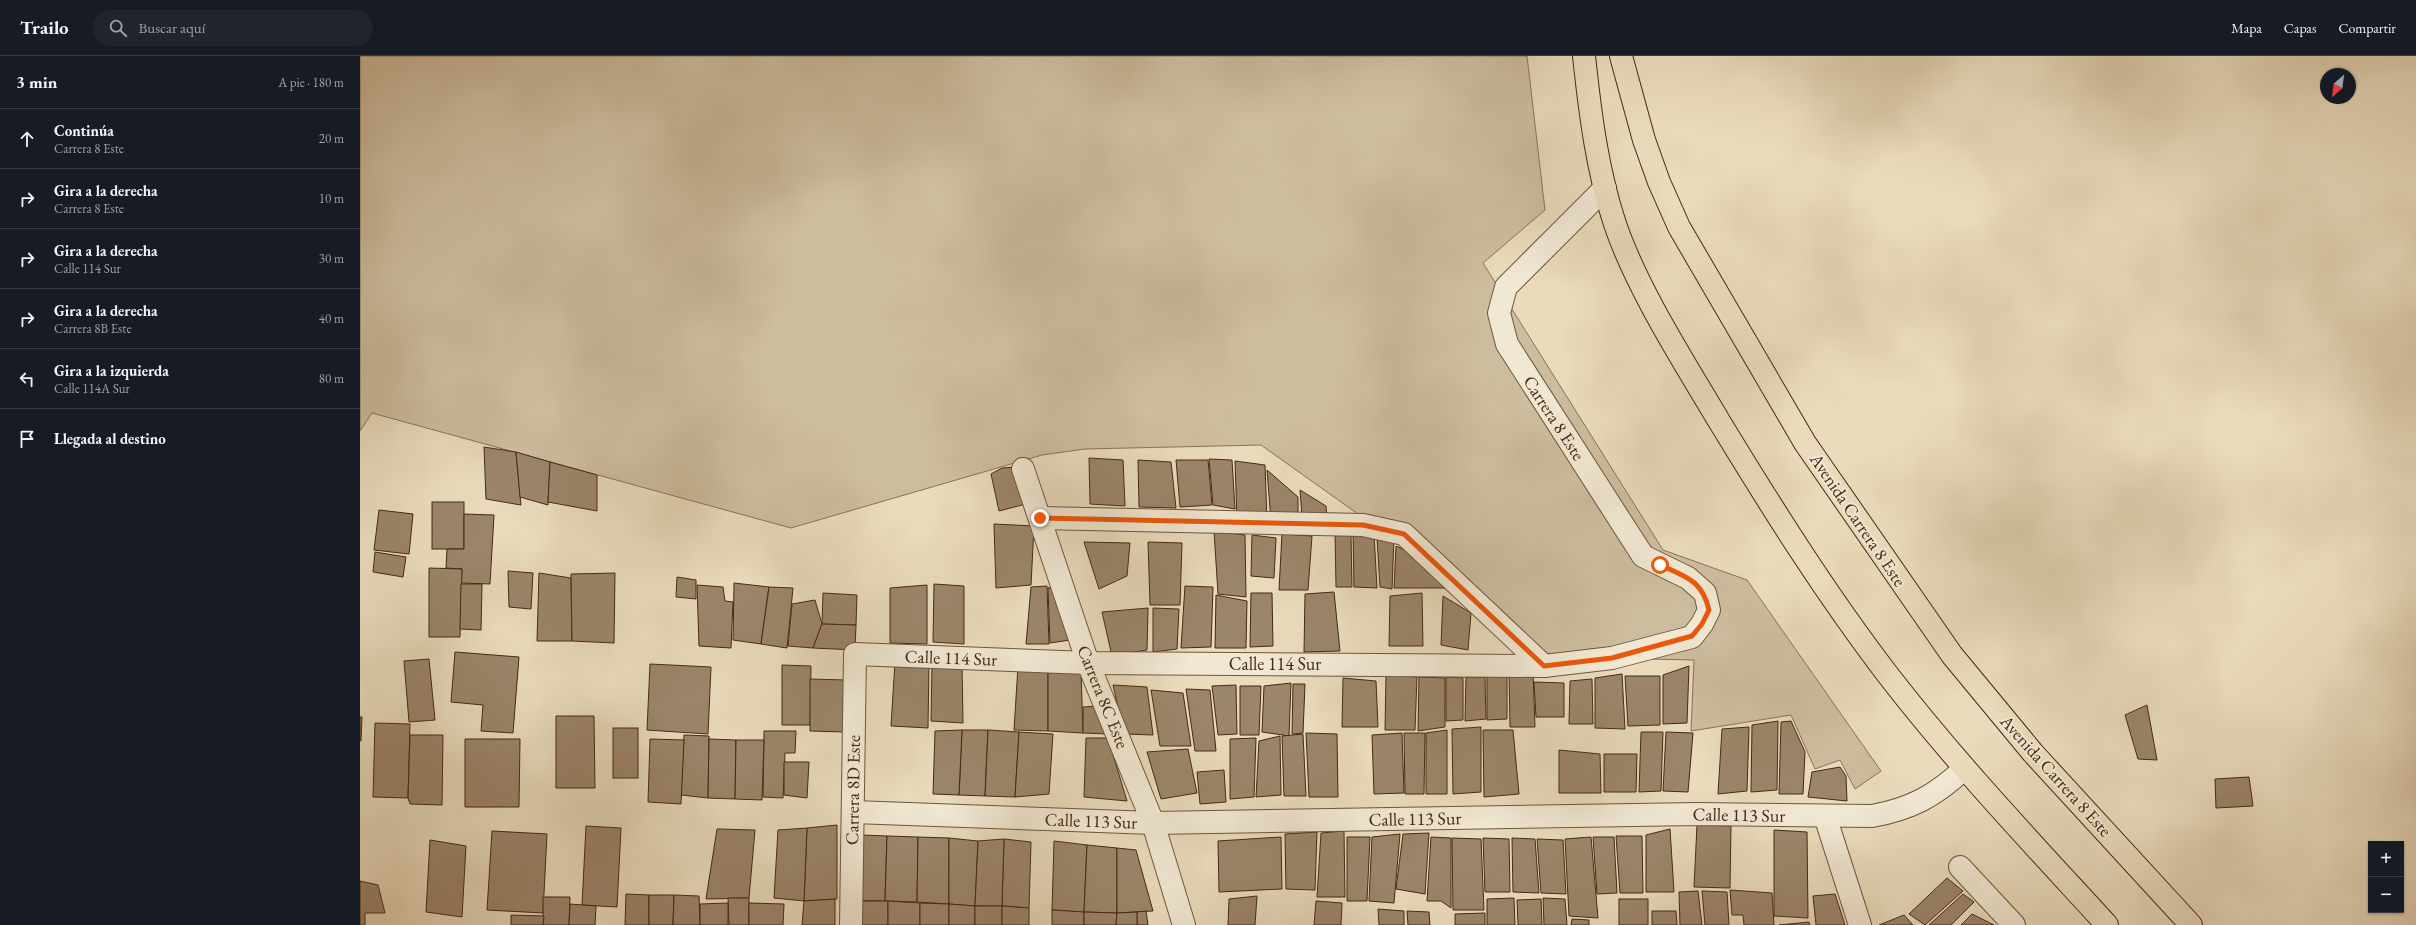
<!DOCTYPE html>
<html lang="es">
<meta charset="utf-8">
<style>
body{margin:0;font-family:"EB Garamond",serif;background:#20242c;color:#f1f3f6}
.controls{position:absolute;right:12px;bottom:12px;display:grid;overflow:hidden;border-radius:0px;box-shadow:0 1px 3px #0004}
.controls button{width:36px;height:36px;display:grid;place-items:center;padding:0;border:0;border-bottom:1px solid #363941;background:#171b24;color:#f1f3f6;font:20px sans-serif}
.compass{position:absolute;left:1960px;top:12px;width:36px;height:36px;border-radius:50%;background:#171b24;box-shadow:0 1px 3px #0004;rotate:208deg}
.stop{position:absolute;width:12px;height:12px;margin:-9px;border:3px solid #ea580c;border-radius:50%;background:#fff}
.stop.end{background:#ea580c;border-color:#fff;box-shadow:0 1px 4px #0008}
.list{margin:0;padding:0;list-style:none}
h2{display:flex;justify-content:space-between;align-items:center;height:52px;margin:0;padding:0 16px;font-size:17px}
h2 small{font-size:13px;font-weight:400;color:#9ea1a6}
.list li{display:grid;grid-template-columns:26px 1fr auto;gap:12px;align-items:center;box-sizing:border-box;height:60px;padding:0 16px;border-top:1px solid #363941}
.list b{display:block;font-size:15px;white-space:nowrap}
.list p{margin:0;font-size:13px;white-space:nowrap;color:#9ea1a6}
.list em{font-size:13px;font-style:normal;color:#9ea1a6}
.icon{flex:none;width:22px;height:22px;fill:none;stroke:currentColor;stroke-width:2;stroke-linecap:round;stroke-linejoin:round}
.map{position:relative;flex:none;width:2056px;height:869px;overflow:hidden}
header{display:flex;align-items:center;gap:24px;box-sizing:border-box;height:56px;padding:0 20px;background:#171b24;border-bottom:1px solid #363941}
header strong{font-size:19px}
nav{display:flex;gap:22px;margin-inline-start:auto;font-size:14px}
.search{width:280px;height:36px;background:#20242c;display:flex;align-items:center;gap:10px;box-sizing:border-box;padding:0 14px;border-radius:22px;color:#9ea1a6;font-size:15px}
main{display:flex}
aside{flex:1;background:#171b24}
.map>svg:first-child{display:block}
</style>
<header>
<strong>Trailo</strong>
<div class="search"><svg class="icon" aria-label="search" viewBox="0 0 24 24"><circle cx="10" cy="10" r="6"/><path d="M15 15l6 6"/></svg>Buscar aquí</div>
<nav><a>Mapa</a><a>Capas</a><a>Compartir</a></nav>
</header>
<main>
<aside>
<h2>3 min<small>A pie · 180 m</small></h2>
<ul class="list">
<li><svg class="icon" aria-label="ahead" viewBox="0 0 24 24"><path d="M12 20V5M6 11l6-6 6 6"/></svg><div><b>Continúa</b><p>Carrera 8 Este</p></div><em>20 m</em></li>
<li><svg class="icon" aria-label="right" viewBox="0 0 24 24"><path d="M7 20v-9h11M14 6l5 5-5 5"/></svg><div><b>Gira a la derecha</b><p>Carrera 8 Este</p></div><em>10 m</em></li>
<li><svg class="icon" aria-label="right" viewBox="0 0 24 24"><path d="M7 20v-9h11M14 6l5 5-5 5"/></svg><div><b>Gira a la derecha</b><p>Calle 114 Sur</p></div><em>30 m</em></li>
<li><svg class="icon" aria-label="right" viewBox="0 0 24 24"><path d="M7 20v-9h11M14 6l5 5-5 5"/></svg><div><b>Gira a la derecha</b><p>Carrera 8B Este</p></div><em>40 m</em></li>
<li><svg class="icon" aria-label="left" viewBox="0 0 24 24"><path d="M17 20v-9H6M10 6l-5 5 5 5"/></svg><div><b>Gira a la izquierda</b><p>Calle 114A Sur</p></div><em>80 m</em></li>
<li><svg class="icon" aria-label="arrive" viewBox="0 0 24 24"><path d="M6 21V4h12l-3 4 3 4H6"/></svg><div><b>Llegada al destino</b></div></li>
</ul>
</aside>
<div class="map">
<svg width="2056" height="869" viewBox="0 0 2056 869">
<rect width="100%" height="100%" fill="#e9dbbc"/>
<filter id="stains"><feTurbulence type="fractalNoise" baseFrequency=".005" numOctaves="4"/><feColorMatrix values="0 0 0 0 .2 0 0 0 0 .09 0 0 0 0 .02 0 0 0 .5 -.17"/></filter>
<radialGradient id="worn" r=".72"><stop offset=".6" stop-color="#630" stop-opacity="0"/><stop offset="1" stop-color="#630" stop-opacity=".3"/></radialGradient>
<!-- green -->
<path fill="#cdbd9f" stroke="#8a725a" d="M0,0H1167L1185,154L1123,207L1303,494L1387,524L1521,715L1495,733L1480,704L1455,713L1431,659L1331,675L1334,604L1192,601L1095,527L901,389L725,393L682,399L431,472L12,357L0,375Z"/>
<!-- building -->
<g fill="#9b856b" stroke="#472814">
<path d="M124,391L156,396L161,449L126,443Z"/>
<path d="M156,396L190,406L188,449L160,441Z"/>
<path d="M729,402L763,404L765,450L730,448Z"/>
<path d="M849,403L872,404L875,453L853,449Z"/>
<path d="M778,404L811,406L816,452L779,451Z"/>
<path d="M816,404H848L852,449L820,451Z"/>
<path d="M875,405L905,409L907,465L877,464Z"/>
<path d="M190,406L237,419V455L188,446Z"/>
<path d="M657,411L666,448L639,455L631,418L642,412Z"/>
<path d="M907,414L938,441V466L911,465Z"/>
<path d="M940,434L966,450L967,464L942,460Z"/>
<rect x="72" y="446" width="32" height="47"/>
<path d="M19,454L53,458L49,498L14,494Z"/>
<path d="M104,458L134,459L130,528L101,527L102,513L86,512L87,493H104Z"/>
<path d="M634,468L674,470L671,529L636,532Z"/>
<path d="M854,475L885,479L886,541L858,538Z"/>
<path d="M975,475L991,480L992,531H976Z"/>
<path d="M993,475L1014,478L1017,532L994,531Z"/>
<path d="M922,478L952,480L948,534H919Z"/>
<path d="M892,479L916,482L914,522L891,520Z"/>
<path d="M1017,481H1034L1032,533L1020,531Z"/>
<path d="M724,486L770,487L767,520L739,533Z"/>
<path d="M788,486L822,487L820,549H790Z"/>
<path d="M1036,490L1047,495L1086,532H1034Z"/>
<path d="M15,496L46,501L43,521L13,516Z"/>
<path d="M69,512L102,513L100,581H69Z"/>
<path d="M148,515L173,517L171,553L149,551Z"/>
<path d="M179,517L211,522L212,585H177Z"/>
<path d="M255,517L254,587L212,585L211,518Z"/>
<path d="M317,521L336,524V543L316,541Z"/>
<path d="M374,527L409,531L401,588L373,584Z"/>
<path d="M101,528H122L121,574L100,573Z"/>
<path d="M574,528L604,530V588L573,586Z"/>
<path d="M337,529L363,531L365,545L373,546L371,592L339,590Z"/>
<path d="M567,529V588L530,587V532Z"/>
<path d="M687,530L689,588H666L671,531Z"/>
<path d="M699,530L717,583L690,587L688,532Z"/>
<path d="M825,530L853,531L851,591L821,592Z"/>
<path d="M409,531L433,532L427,592L401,588Z"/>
<path d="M974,536L980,595L944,596L945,538Z"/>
<path d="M463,537L497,539L496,569L462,568Z"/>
<path d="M891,537H912L913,590L890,591Z"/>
<path d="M1062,537L1063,590H1029L1030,540Z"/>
<path d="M856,539L887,545L886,592H855Z"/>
<path d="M1083,540L1111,557L1108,594L1081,589Z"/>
<path d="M455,544L462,568L453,592L428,590L432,548Z"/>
<path d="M788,552L787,594L752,600L742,556Z"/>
<path d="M793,552L819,553L817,593L793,596Z"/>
<path d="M462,568L496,569L495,594L453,592Z"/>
<path d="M95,596L159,601L153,677L121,675L123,649L91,646Z"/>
<path d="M69,603L75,664L49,666L44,605Z"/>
<path d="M535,606L569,607L568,672L531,670Z"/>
<path d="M572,607L602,608L603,667L571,665Z"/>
<path d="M290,608L351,611L348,678L287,674Z"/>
<path d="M422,609L451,610L450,669H422Z"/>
<path d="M658,610L688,612V675L654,674Z"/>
<path d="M1329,610L1327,667L1303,668V619Z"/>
<path d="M688,612L721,614L723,677L688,675Z"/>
<path d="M1149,615H1173L1175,671H1150Z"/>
<path d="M1127,616H1147V663L1127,664Z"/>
<path d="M1262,618L1265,673L1235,672V622Z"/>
<path d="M1026,619L1057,621L1055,674H1025Z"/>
<path d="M1265,620H1300V669L1268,670Z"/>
<path d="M1059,621L1085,622V671L1058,675Z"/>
<path d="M1086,621L1103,622V664L1086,665Z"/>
<path d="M1106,621H1125L1126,663L1105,665Z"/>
<path d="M983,622L1016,625L1018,671H982Z"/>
<path d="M450,623L486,624L485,676L450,675Z"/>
<path d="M1232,623L1233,668H1209L1210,625Z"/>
<path d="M1174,626L1204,627V661H1176Z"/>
<path d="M931,627L929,680L902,676L904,630Z"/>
<path d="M933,628H945L943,677L932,678Z"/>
<path d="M753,629L787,631L793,679L764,678Z"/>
<path d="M876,629L877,678L858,679L852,630Z"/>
<path d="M880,630H901L899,679H880Z"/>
<path d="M826,633L850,634L856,695H835Z"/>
<path d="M791,634L823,637L831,690H800Z"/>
<path d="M1787,649L1797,704L1778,703L1765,659Z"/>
<path d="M739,650L747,678L723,677V651Z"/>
<path d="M196,660H234L235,732H196Z"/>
<path d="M0,661H2L1,685H0Z"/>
<path d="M1418,665L1417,734L1391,736L1392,669Z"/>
<path d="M1431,665L1445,696L1443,738H1419L1421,666Z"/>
<path d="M15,667L50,668L48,742L13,741Z"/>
<path d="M1121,671V736L1093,738L1092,673Z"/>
<path d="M1389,671L1387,735L1358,738L1362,673Z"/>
<rect x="253" y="672" width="25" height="50"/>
<path d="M602,674H628L625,740L599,739Z"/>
<path d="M602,674L599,739L573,738L575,675Z"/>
<path d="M628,674L659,676L655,741L625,740Z"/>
<path d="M1087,674V738H1066V677Z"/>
<path d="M1123,674H1153L1159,738L1124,741Z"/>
<path d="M404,675H436L435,697H425L423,742L403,741Z"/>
<path d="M659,676L693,678L689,738L655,741Z"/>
<path d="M1281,676H1303L1301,735L1279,736Z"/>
<path d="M1306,676L1333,677L1328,736L1303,735Z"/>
<path d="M946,677L977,678L978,741H949Z"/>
<path d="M1042,677L1044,737L1014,738L1012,679Z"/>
<path d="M1044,677H1065L1064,738H1045Z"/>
<path d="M943,678L946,740H924L922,680Z"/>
<path d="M50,679H83L82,749L50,748L48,742Z"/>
<path d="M324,679L349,680L348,742L321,739Z"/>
<path d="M920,680L921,739L896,741L899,685Z"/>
<path d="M726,682H748L767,745L724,741Z"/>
<path d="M896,682L894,741L870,743V683Z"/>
<path d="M105,683H160L159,751H105Z"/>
<path d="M290,683L324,684L321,748L288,746Z"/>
<path d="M349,683L376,684L375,743L348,742Z"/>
<path d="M376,684H404L402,744L375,743Z"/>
<path d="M828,693L837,737L801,743L787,696Z"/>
<path d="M1199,694L1240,698L1241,737H1199Z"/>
<path d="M1244,698H1277L1276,736H1244Z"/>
<path d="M424,706H449L447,742L424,739Z"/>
<path d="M1480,711L1486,720L1487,745L1448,741L1452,716Z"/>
<path d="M864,714L866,746L840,748L837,716Z"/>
<path d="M1889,721L1893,750L1856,752L1855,723Z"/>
<path d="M477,769V843L444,845L447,772Z"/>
<path d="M1337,769L1371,770L1370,832L1334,831Z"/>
<path d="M226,770L261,772L257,851L222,849Z"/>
<path d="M447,772L444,845L414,842L418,774Z"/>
<path d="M357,773L395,774L389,842L346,843Z"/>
<path d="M1310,773L1314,836H1286V779Z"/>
<path d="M1414,774L1447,776L1448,862L1414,860Z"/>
<path d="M132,775L187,778L183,857L127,854Z"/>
<path d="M984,775L985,841H957L961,777Z"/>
<path d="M957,776L955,834L926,833L925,778Z"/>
<path d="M1069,777L1065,838L1036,833L1043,778Z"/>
<path d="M1040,778L1034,847L1009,845L1012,781Z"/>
<path d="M501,779L527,780L525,845H499Z"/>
<path d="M527,780L558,781L557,846L525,845Z"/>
<path d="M1256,780H1282L1283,837H1260Z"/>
<path d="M558,781L589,782V848L557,846Z"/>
<path d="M921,781L922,833L859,836L858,785Z"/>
<path d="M987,781H1010L1007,845H987Z"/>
<path d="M1071,781L1091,782V852L1081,845H1067Z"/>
<path d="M1231,781L1238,862L1209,860L1205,783Z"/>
<path d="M1233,781H1254L1257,837L1237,838Z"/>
<path d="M589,782L618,785L615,850L589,848Z"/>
<path d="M1092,782L1121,783L1124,854H1093Z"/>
<path d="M1123,782L1149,783L1150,836H1125Z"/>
<path d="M1152,782L1175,783L1179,837L1153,836Z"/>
<path d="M644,783L671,786L669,852L642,850Z"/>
<path d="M644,783L642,850H615L618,785Z"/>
<path d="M1177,783L1203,784L1206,838L1181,837Z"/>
<path d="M70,784L106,790L102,861L66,856Z"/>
<path d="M694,785L727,789L724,856L692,854Z"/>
<path d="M727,789L757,792V857L724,856Z"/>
<path d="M757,792L776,794L793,855L757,857Z"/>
<path d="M1587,822L1603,835L1565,869L1549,858Z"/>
<path d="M0,825L18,829L25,857H5V869H0Z"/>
<path d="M1370,834L1412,837L1414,869H1384L1383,859H1372Z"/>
<path d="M1338,835L1342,869H1320L1319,836Z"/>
<path d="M1342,835L1367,836L1369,869H1345Z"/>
<path d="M266,838L289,839V869H265Z"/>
<path d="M1475,838L1485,869H1456L1453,840Z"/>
<path d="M1603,838L1614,846L1591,869H1569Z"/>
<path d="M289,839H314L313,869H289Z"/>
<path d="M314,839L339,840L340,869H313Z"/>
<path d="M897,840L895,869H868L869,843Z"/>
<path d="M183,841H210L209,869H183Z"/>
<path d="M368,842H389V869H369Z"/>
<path d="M1154,842L1155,869H1127V843Z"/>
<path d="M1183,842L1205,843L1207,869H1184Z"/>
<path d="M475,843V869H442L444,845Z"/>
<path d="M1181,843L1182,869H1158L1157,844Z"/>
<rect x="1259" y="843" width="29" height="26"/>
<path d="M499,845H528V869H498Z"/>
<path d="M528,845L560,847V869H528Z"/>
<path d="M956,845L982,847L981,869H954Z"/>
<path d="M368,847V869H340V848Z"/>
<path d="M389,847L424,848L423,869H389Z"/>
<path d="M560,847L589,848V869H560Z"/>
<path d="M210,848L236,850L235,869H209Z"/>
<path d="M589,848L615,850V869H589Z"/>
<rect x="615" y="850" width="27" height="19"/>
<path d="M642,850L669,852V869H642Z"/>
<path d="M1018,853L1044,855V869H1019Z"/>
<path d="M692,854L724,856V869H692Z"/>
<path d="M786,855L788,869H777V856Z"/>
<path d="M1047,855L1069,856L1070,869H1048Z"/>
<path d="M1292,855H1316L1317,869H1292Z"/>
<path d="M724,856L757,857L756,869H724Z"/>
<path d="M777,856V869H756L757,857Z"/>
<path d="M1125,857V869H1095V858Z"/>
<path d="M1612,858L1634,869H1601Z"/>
<path d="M151,859L184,860L183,869H151Z"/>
<path d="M1544,859L1553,869H1519Z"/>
<path d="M1212,863L1229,864V869H1211Z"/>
<path d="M1449,866L1450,869H1419Z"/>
</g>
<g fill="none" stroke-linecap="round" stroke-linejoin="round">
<defs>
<g id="minor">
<path d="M663,413L728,607L793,767L824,869"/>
<path d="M680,462L1003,469L1044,478L1184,610"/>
<path d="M493,756L793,767L1337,758L1512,760C1551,753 1575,740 1604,713"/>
<path d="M1465,760L1500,869"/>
<path d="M1600,811L1654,869"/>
<path d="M491,869L495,598L728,607L1184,610L1252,602L1332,581L1342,568L1349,554L1345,537L1328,522L1283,500L1147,288L1139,257L1146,231L1245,132"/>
</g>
<g id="highway">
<path d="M1224,0C1230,56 1237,114 1255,168C1277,233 1324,306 1359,365C1412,452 1466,538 1528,619C1596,707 1672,787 1747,869"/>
<path d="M1261,0L1284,84L1299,126L1319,171L1445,387L1592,599L1673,697L1831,869"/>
</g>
</defs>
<!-- minor casing -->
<use href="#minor" stroke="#70553e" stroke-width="24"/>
<!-- highway casing -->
<use href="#highway" stroke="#472814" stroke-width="24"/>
<!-- minor -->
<use href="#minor" stroke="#f1e8d3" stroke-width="22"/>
<!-- highway -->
<use href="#highway" stroke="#e9dbbc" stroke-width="22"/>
</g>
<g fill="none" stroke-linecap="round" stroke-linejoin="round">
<!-- route -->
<path stroke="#ea580c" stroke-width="5" d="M680,462L1003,469L1044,478L1184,610L1252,602L1332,580L1342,568L1349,554C1342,524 1326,521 1300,509"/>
</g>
<g text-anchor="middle" stroke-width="4" stroke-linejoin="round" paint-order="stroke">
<!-- street labels -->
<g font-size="18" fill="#472814" stroke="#f1e8d3">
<text transform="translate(1194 362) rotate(57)" y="6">Carrera 8 Este</text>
<text transform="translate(1498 464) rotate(56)" y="6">Avenida Carrera 8 Este</text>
<text transform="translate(591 602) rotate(2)" y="6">Calle 114 Sur</text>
<text x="915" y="614">Calle 114 Sur</text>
<text transform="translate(743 641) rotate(68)" y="6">Carrera 8C Este</text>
<text transform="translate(1696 720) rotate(48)" y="6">Avenida Carrera 8 Este</text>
<text transform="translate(493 734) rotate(-89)" y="6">Carrera 8D Este</text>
<text transform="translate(1379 759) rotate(1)" y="6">Calle 113 Sur</text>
<text transform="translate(1055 763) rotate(-1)" y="6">Calle 113 Sur</text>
<text transform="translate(731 765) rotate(2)" y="6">Calle 113 Sur</text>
</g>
</g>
<rect width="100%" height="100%" filter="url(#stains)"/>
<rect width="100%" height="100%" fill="url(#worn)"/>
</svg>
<div class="controls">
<button>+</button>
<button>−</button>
</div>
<svg class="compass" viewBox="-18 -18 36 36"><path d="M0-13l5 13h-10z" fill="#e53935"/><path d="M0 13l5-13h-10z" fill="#9ea1a6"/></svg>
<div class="stop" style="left:1300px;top:509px"></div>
<div class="stop end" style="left:680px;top:462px"></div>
</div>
</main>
